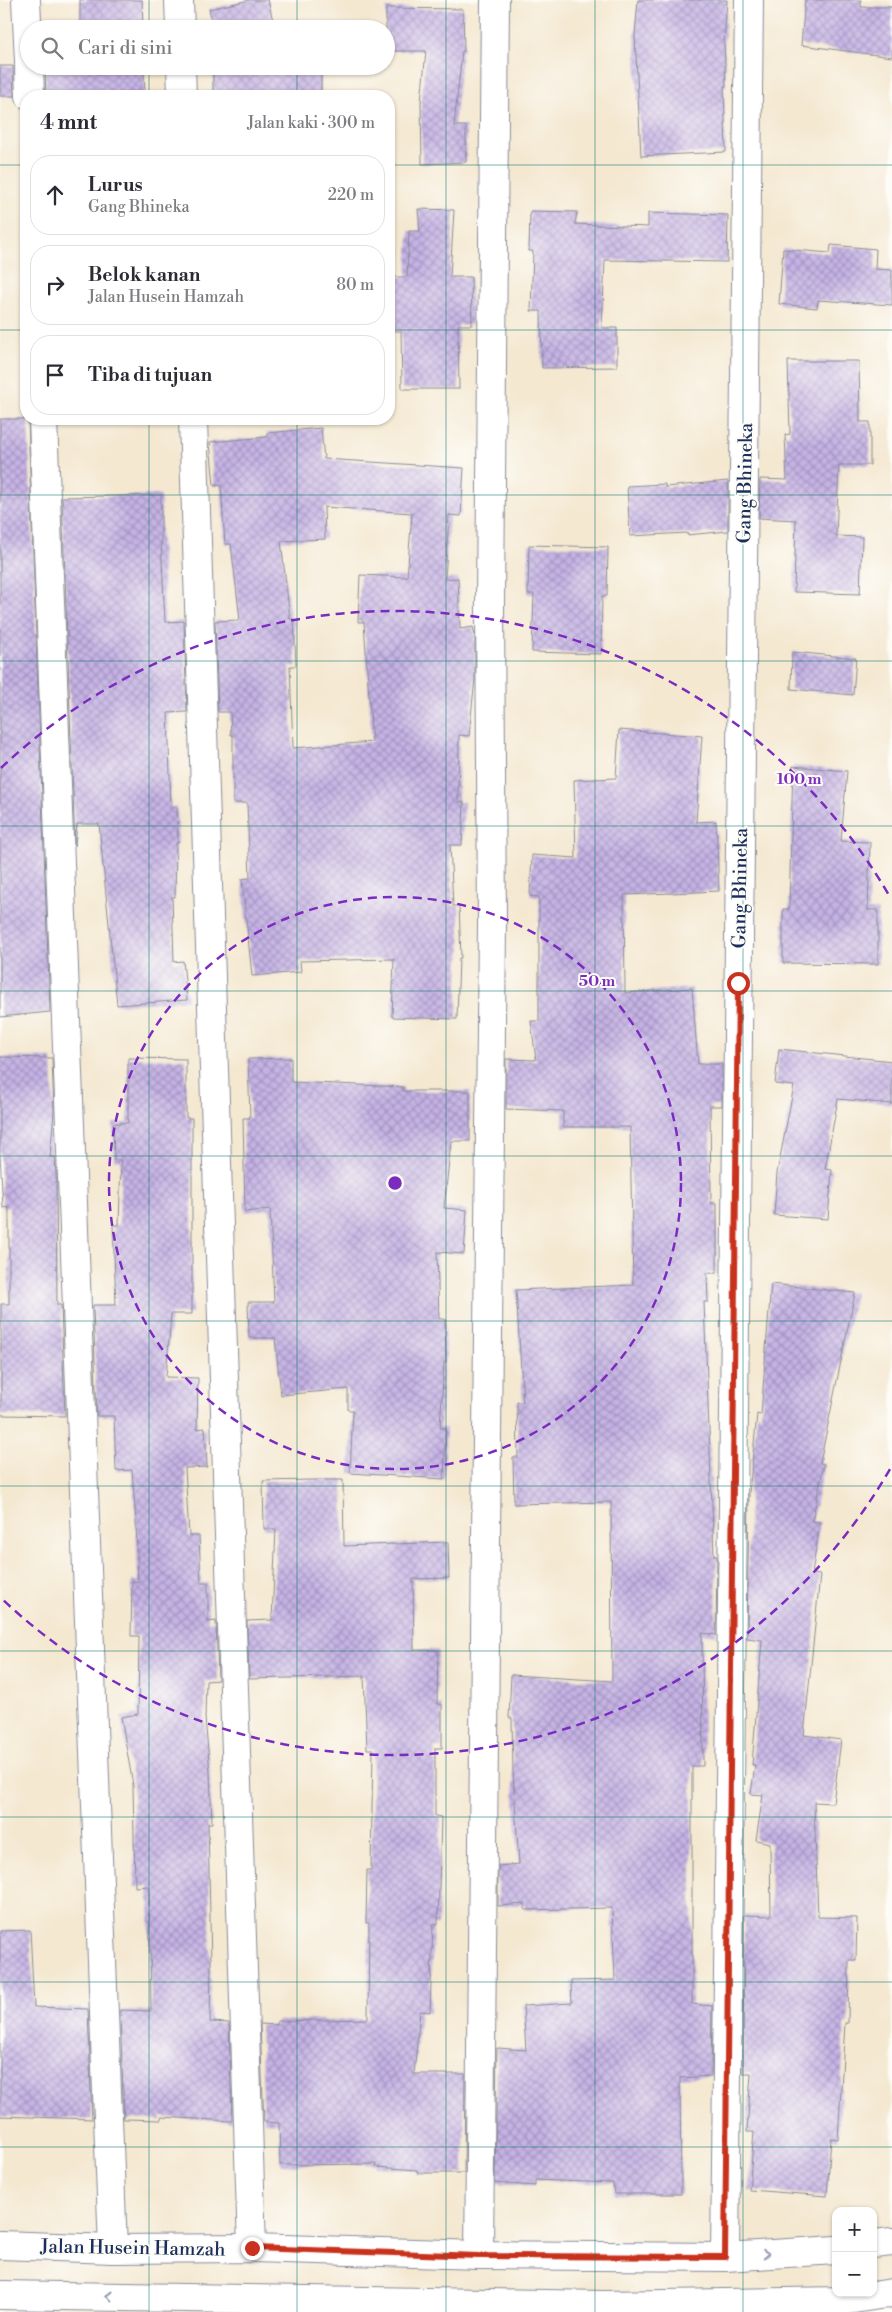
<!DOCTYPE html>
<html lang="id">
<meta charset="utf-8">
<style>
body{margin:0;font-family:"Libre Bodoni",serif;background:#f7f7f7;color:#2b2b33}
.controls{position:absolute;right:15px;bottom:15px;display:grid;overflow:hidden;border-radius:10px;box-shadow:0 1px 4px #0004}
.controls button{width:45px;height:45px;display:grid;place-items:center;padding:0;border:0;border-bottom:1px solid #e1e1e2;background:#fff;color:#2b2b33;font:25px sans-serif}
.stop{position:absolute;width:15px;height:15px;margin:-11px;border:4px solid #c8321e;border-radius:50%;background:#fff}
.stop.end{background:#c8321e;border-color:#fff;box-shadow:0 1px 5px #0008}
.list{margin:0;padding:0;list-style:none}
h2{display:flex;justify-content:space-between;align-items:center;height:65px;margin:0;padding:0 20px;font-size:21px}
h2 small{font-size:16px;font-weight:400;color:#7c7c81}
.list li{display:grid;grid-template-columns:32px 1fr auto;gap:15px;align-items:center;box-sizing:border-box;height:80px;margin:0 10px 10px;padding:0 10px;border:1px solid #e1e1e2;border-radius:20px}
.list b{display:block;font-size:19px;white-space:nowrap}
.list p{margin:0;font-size:16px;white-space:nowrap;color:#7c7c81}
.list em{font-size:16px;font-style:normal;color:#7c7c81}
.icon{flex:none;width:28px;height:28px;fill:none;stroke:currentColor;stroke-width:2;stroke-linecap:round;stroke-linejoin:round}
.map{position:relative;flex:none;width:892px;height:2312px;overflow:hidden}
.search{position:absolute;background:#fff;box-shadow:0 1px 4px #0004;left:20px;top:20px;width:375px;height:55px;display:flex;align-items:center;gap:12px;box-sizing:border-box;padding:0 18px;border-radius:28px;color:#7c7c81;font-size:19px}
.panel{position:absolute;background:#fff;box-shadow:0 1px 4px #0004;left:20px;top:90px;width:375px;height:335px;border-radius:20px}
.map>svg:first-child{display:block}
</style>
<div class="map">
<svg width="892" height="2312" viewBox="0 0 892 2312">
<defs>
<pattern id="building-cross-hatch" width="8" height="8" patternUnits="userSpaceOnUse" patternTransform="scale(1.25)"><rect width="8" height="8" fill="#c6b3e5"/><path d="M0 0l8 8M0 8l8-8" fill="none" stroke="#a092bd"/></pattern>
</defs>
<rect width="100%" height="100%" fill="#fdfcf7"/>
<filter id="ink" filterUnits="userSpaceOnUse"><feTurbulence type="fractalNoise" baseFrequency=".02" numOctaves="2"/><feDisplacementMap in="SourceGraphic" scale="10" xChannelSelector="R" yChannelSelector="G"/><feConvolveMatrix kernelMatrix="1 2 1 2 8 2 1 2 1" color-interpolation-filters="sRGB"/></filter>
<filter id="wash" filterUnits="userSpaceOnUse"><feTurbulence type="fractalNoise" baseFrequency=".0096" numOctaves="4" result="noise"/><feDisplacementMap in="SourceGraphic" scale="20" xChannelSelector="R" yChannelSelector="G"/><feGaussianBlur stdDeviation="1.12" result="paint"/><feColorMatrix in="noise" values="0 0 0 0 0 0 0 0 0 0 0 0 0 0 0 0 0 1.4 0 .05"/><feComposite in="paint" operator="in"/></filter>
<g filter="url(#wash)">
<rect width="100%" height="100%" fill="#f4e8d1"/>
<g id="blocks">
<!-- building -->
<g fill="url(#building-cross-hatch)" fill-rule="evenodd">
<path d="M80,0H142L143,29H80Z"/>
<path d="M250,0H268L275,29H214L209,9Z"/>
<path d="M638,0H727L724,42L726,86H724L726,152L641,156L635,35Z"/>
<path d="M805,0H861V7H892V57L801,45Z"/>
<path d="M386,8L463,9L464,51H462L454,126H466V162L422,164L421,102L426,51H386Z"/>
<path d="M0,66H13L14,96H0Z"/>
<path d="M45,66H144L145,96H46Z"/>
<rect x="213" y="66" width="108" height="30"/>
<path d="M418,209L454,210L450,277H471L472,325H458L459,389H402L401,331H389V277H407L409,231H420Z"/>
<path d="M530,211L577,212L575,224L648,227V213L728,215L727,262L605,260L602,328H617V367L542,368L541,311H531L533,251H529Z"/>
<path d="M831,245L876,249L875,269L892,270V305L818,300L817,308L779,304L783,249L830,253Z"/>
<path d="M788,361H859L860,422H870V465H839L836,536L862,537L860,594L794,592L796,520L759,518L760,479L787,480L785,435L790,434Z"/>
<path d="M0,419H28L50,1012L0,1017Z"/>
<path d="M321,428L324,459L464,468L461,516L449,515L445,579L458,578L460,629L473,627L475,636V678L469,736L459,735L458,802H464L462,845H450L453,906H459L461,958H459L457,1019L392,1017L394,959L300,961L301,972L252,976L242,879L250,878L247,803H233V735H231L230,712H218L215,621L240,620L231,544H225L221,485L214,486L210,442L267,437V433ZM324,507L412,513L407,577L360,575L358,622H364L372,742L293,748L290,666H296L294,619H290L281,541L325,539Z"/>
<path d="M728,481V531L687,535V533L630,536L627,486L665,484V487Z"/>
<path d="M161,495V540L165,622L184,621L187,712L168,713L171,807H177L178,843H176L175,897H172L174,962L183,961L187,1000L117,1005L99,824H77L75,846L62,497Z"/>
<path d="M529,545L608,547L607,596H602L601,654L532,652L534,594H528Z"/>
<path d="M792,652L856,658L853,695L791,689Z"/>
<path d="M619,730L702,736L696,822L716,821L719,891L624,895L625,993L692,988L698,1064H722V1106H710L711,1203H717V1273H707L708,1302H704L714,1556H717L716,1635L702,1633L703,1766H692V2004L712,2006L711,2076L680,2078L681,2194H614L613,2183L535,2180V2186L495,2183L497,2048L526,2050L523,2006L572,2003L571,1981L615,1980L612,1908L525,1910V1904L498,1906V1866L519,1864L513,1771L512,1718H509L511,1675L612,1681L611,1502L514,1504L513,1457H518L517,1402H523L516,1290L633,1285L630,1127H563V1111L506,1109V1059L536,1060L531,1021H539V897L530,896L532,855L576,858L574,780L616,778Z"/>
<path d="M793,766L847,771L841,841L870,842L868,910H878V964L783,963V909H789Z"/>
<path d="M779,1049L892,1061V1104L838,1099L825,1169L832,1170L828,1219L774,1215L777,1173L794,1086L775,1084Z"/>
<path d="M0,1057L52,1058L54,1112L50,1157H55L56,1175L57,1305H61L65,1416L1,1415V1304H9V1207L3,1208L0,1154Z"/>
<path d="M128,1058L186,1059V1118H192V1314H171L166,1377L198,1378L197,1429L205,1428L207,1467L185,1468L189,1536H199L201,1583H208V1622L216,1621L218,1680L206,1681L205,1718L210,1772L212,1823H208L211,1965L210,2022L229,2023L232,2121L161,2117V2120L124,2119L120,2010L151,2011L149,1886L135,1887L133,1785L121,1717L138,1714L139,1636H131L132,1581L138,1582L136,1522L132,1470L116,1471L114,1416H97L93,1305H116L113,1225H119L121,1160H114L113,1123H128Z"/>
<path d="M291,1058V1082L403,1087V1091H470V1141H451L444,1208L467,1210L464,1254L437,1252L439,1319H445L446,1362H444L440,1428H446L444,1479L350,1473L353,1410H348V1389L281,1395L275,1338H249L248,1302H274L270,1209L245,1212L243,1118H250L248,1059Z"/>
<path d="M771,1284L855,1293L820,1463L824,1464L812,1521L820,1522L812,1574L820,1575L804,1735L841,1740L833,1803L814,1802L818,1917L857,1918L856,1960H849L848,2023H845L838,2139L831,2138L827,2196L749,2190L754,2132H747L751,2073H743L744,1915L771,1916L770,1843L756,1840L763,1795L751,1794L755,1765H752L762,1640L747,1638L749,1494L757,1414L761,1415Z"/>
<path d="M312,1480H343L344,1546L448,1542L449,1578L413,1579L414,1650H438L437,1704H442V1748H435V1816L441,1817L438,1925H433L430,2012L420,2011L414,2074H465L464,2173H417V2170L376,2167V2164L280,2165L279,2123L264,2122L260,2024L277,2025V2021L368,2019L369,1923H366L367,1870H371L373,1749H367L364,1676L249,1679L247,1621L272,1620L276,1529H264L263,1481Z"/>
<path d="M30,1930L34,2007L88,2009L92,2119L0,2116V1931Z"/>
</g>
</g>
</g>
<g filter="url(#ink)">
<use href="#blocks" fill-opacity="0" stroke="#888c98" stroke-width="1"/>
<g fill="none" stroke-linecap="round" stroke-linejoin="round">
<defs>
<g id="street">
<path d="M26,0L29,61"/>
<path d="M179,0L180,29"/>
<path d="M29,66L30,96"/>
<path d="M181,66L182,96"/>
<path d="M43,419L113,2249"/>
<path d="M193,419L252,2248"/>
<path d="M479,2255L492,924L490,604L495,0"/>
<path d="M725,2257L749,0"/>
</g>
<g id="secondary">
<path d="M873,2244L892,2242"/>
<path d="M0,2245L113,2249L252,2248L479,2255L725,2257L836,2250"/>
<path d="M0,2295L605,2305L841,2301L892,2293"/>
</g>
</defs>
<!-- street casing -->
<use href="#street" stroke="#888c98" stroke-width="30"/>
<!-- secondary casing -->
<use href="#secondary" stroke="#888c98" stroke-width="30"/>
<!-- street -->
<use href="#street" stroke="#fff" stroke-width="28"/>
<!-- secondary -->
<use href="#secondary" stroke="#fff" stroke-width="28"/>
</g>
<!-- one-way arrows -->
<defs><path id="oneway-chevron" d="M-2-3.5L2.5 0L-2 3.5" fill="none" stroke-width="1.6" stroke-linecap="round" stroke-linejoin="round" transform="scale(1.25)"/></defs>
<g stroke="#8d97ae">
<use href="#oneway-chevron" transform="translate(766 2254) rotate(-4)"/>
<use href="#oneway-chevron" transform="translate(109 2296) rotate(-179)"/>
</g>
</g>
<g fill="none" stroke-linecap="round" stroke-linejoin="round" filter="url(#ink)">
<!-- route -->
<path stroke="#c8321e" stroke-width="6" d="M252,2248L479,2256L725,2257L738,983"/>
</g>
<!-- grid -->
<path fill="none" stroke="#0f766e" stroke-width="1" stroke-opacity="0.55" d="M149,0V29M297,0V29M446,0V2312M595,0V2312M743,0V2312M149,66V96M297,66V96M0,165H26M389,165H892M0,330H26M389,330H892M149,419V2312M297,419V2312M0,495H892M0,661H892M0,826H892M0,991H892M0,1156H892M0,1321H892M0,1486H892M0,1651H892M0,1817H892M0,1982H892M0,2147H892"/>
<!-- distance rings -->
<g fill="none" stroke="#7b2cbf" stroke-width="2.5" stroke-dasharray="9 6">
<circle cx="395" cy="1183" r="286"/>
<path d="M890 1469A572 572 0 0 1 1 1598M1 768A572 572 0 0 1 890 897"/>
</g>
<g text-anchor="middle" stroke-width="4" stroke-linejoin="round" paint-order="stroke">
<!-- street labels -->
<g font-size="19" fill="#1b2f5e" stroke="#fdfcf7">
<text transform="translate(744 483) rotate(-89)" y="7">Gang Bhineka</text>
<text transform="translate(739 888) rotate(-89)" y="7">Gang Bhineka</text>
<text transform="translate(133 2247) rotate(1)" y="7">Jalan Husein Hamzah</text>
</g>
</g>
<circle cx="395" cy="1183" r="8" fill="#7b2cbf" stroke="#fdfcf7" stroke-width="2.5"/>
<g font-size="15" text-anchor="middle" font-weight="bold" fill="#7b2cbf" stroke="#fdfcf7" stroke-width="4" stroke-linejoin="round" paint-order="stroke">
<text x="799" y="784">100 m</text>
<text x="597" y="986">50 m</text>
</g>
</svg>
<div class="controls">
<button>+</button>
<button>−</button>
</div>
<div class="stop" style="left:738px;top:983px"></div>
<div class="stop end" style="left:252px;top:2248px"></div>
<div class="search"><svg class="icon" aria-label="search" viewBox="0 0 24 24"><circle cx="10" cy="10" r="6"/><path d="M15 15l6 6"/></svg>Cari di sini</div>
<section class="panel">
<h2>4 mnt<small>Jalan kaki · 300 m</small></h2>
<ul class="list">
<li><svg class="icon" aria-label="ahead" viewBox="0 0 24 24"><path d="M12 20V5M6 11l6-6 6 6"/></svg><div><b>Lurus</b><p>Gang Bhineka</p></div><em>220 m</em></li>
<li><svg class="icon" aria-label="right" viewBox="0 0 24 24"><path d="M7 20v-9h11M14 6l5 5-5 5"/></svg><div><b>Belok kanan</b><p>Jalan Husein Hamzah</p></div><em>80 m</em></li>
<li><svg class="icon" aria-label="arrive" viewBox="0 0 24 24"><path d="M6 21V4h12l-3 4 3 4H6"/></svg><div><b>Tiba di tujuan</b></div></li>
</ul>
</section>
</div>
